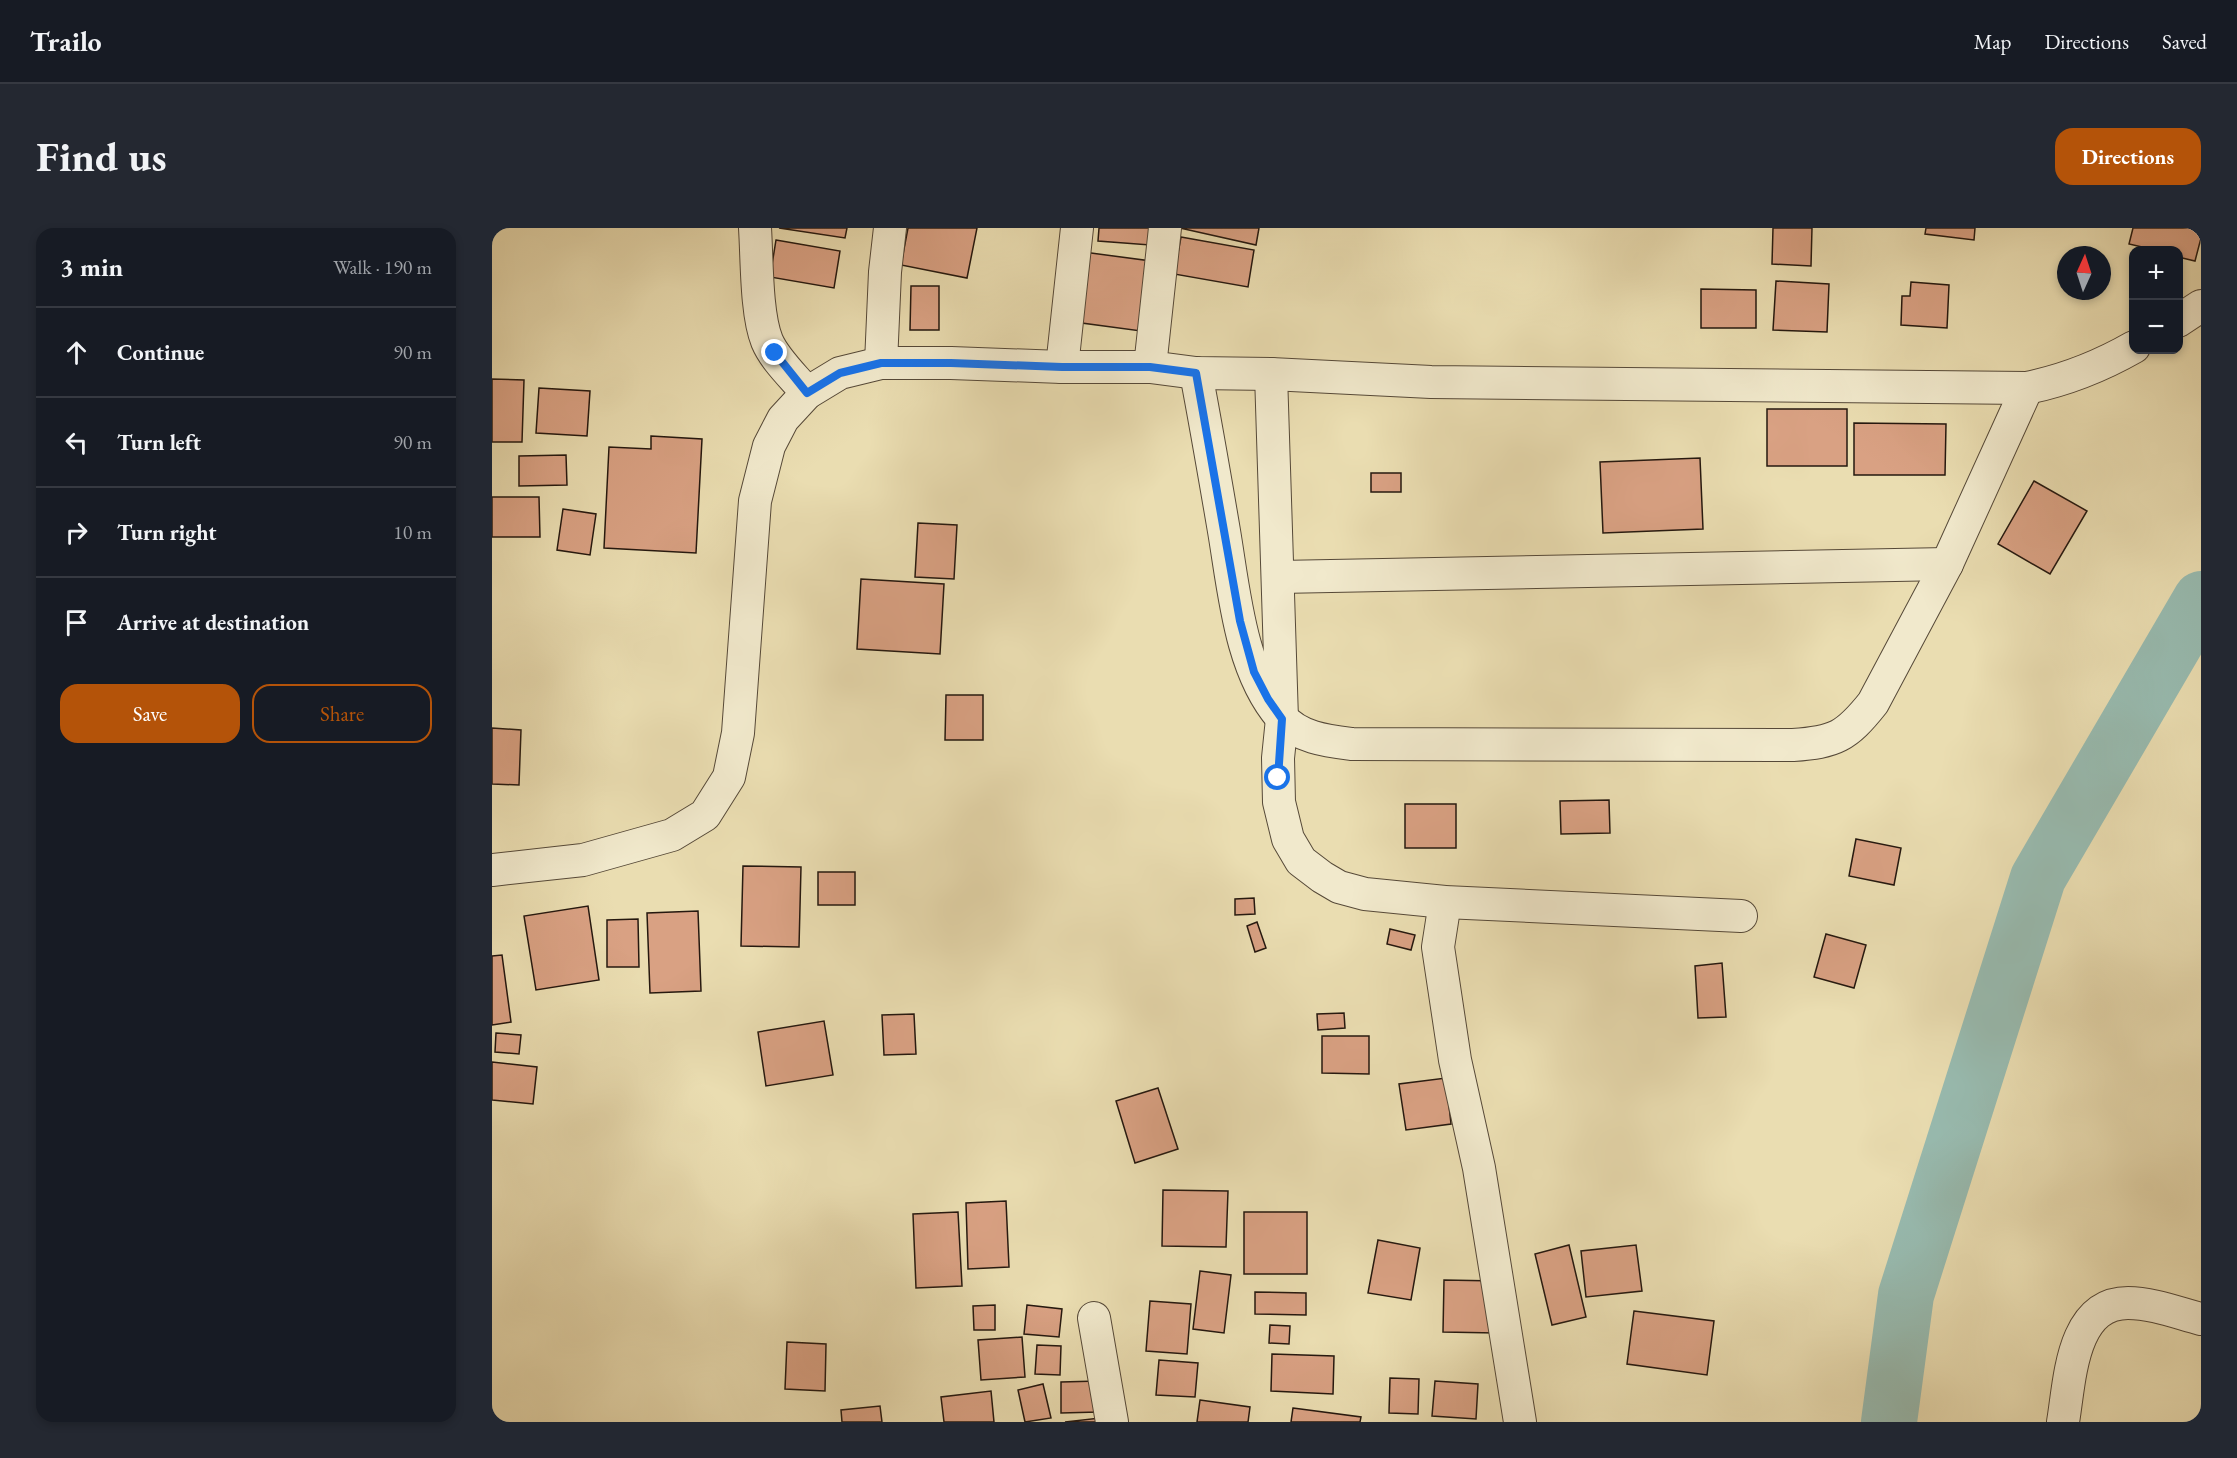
<!DOCTYPE html>
<meta charset="utf-8">
<style>
body{margin:0;font-family:"EB Garamond",serif;background:#242831;color:#f1f3f6}
.controls{position:absolute;right:18px;top:18px;display:grid;overflow:hidden;border-radius:12px;box-shadow:0 3px 9px #0003}
.controls button{width:54px;height:54px;display:grid;place-items:center;padding:0;border:0;border-bottom:2px solid #363941;background:#171b24;color:#f1f3f6;font:30px sans-serif}
.compass{position:absolute;left:1565px;top:18px;width:54px;height:54px;border-radius:50%;background:#171b24;box-shadow:0 3px 9px #0003;rotate:3deg}
.stop{position:absolute;width:18px;height:18px;margin:-14px;border:4px solid #1a73e8;border-radius:50%;background:#fff}
.stop.end{background:#1a73e8;border-color:#fff;box-shadow:0 2px 6px #0008}
.list{margin:0;padding:0;list-style:none}
h2{display:flex;justify-content:space-between;align-items:center;height:78px;margin:0;padding:0 24px;font-size:26px}
h2 small{font-size:20px;font-weight:400;color:#9ea1a6}
.list li{display:grid;grid-template-columns:39px 1fr auto;gap:18px;align-items:center;box-sizing:border-box;height:90px;padding:0 24px;border-top:2px solid #363941}
.list b{display:block;font-size:22px;white-space:nowrap}
.list em{font-size:20px;font-style:normal;color:#9ea1a6}
.actions{display:flex;gap:12px;padding:18px 24px}
.actions a{flex:1;padding:14px 0;border:2px solid #b45309;border-radius:18px;text-align:center;font-size:21px;color:#b45309}
.actions .main{background:#b45309;color:#fff}
.icon{flex:none;width:33px;height:33px;fill:none;stroke:currentColor;stroke-width:2;stroke-linecap:round;stroke-linejoin:round}
.map{position:relative;flex:none;width:1709px;height:1194px;overflow:hidden;border-radius:18px}
header{display:flex;align-items:center;gap:36px;box-sizing:border-box;height:84px;padding:0 30px;background:#171b24;border-bottom:2px solid #363941}
header strong{font-size:28px}
nav{display:flex;gap:33px;margin-inline-start:auto;font-size:21px}
.intro{display:flex;align-items:center;justify-content:space-between;box-sizing:border-box;height:144px;padding:0 36px}
h1{margin:0;font-size:42px}
.button{padding:15px 27px;border-radius:18px;background:#b45309;color:#fff;font-size:21px;font-weight:700}
main{display:flex;gap:36px;padding:0 36px}
aside{flex:1;background:#171b24;border-radius:18px;box-shadow:0 3px 9px #0003}
.map>svg:first-child{display:block}
</style>
<header>
<strong>Trailo</strong>
<nav><a>Map</a><a>Directions</a><a>Saved</a></nav>
</header>
<div class="intro"><h1>Find us</h1><a class="button">Directions</a></div>
<main>
<aside>
<h2>3 min<small>Walk · 190 m</small></h2>
<ul class="list">
<li><svg class="icon" aria-label="ahead" viewBox="0 0 24 24"><path d="M12 20V5M6 11l6-6 6 6"/></svg><div><b>Continue</b></div><em>90 m</em></li>
<li><svg class="icon" aria-label="left" viewBox="0 0 24 24"><path d="M17 20v-9H6M10 6l-5 5 5 5"/></svg><div><b>Turn left</b></div><em>90 m</em></li>
<li><svg class="icon" aria-label="right" viewBox="0 0 24 24"><path d="M7 20v-9h11M14 6l5 5-5 5"/></svg><div><b>Turn right</b></div><em>10 m</em></li>
<li><svg class="icon" aria-label="arrive" viewBox="0 0 24 24"><path d="M6 21V4h12l-3 4 3 4H6"/></svg><div><b>Arrive at destination</b></div></li>
</ul>
<div class="actions"><a class="main">Save</a><a>Share</a></div>
</aside>
<div class="map">
<svg width="1709" height="1194" viewBox="0 0 1709 1194">
<rect width="100%" height="100%" fill="#eaddb1"/>
<filter id="stains"><feTurbulence type="fractalNoise" baseFrequency=".00333" numOctaves="4"/><feColorMatrix values="0 0 0 0 .2 0 0 0 0 .09 0 0 0 0 .02 0 0 0 .5 -.17"/></filter>
<radialGradient id="worn" r=".72"><stop offset=".6" stop-color="#630" stop-opacity="0"/><stop offset="1" stop-color="#630" stop-opacity=".3"/></radialGradient>
<g fill="none" stroke-linecap="round" stroke-linejoin="round">
<!-- river -->
<path stroke="#98bbb0" stroke-width="56" d="M1397,1194L1414,1067L1546,650L1709,371"/>
</g>
<!-- building -->
<g fill="#d9a183" stroke="#25180f" stroke-width="1.5">
<path d="M287,0H355L353,10Z"/>
<path d="M416,0H485L475,50L409,37Z"/>
<path d="M607,0H659L658,17L606,13Z"/>
<path d="M688,0H767L764,17Z"/>
<path d="M1281,0H1320L1319,38L1280,36Z"/>
<path d="M1434,0H1483L1482,12L1433,6Z"/>
<path d="M1641,0H1709V10L1703,33L1686,29V22H1663L1637,16Z"/>
<path d="M689,9L762,22L756,59L682,46Z"/>
<path d="M284,12L348,23L342,60L278,49Z"/>
<path d="M584,23L659,33L649,103L575,93Z"/>
<path d="M1284,53L1337,56L1335,104L1281,102Z"/>
<path d="M1419,54L1457,57L1455,100L1409,97L1410,68H1418Z"/>
<path d="M419,58H447V102H418Z"/>
<path d="M1209,61L1264,62V100H1209Z"/>
<path d="M0,151L32,152L30,214H0Z"/>
<path d="M47,160L98,163L95,208L44,205Z"/>
<rect x="1275" y="181" width="80" height="57"/>
<path d="M1362,195L1454,196L1453,247H1362Z"/>
<path d="M159,208L210,211L204,325L112,320L117,219L159,221Z"/>
<path d="M74,227L75,257L27,258V228Z"/>
<path d="M1208,230L1211,301L1111,305L1108,234Z"/>
<rect x="879" y="245" width="30" height="19"/>
<path d="M1542,253L1595,283L1558,346L1506,316Z"/>
<path d="M0,269H47L48,309H0Z"/>
<path d="M71,281L104,286L98,327L65,322Z"/>
<path d="M426,295L465,297L462,351L423,349Z"/>
<path d="M369,351L452,356L448,426L365,421Z"/>
<path d="M454,467H491V512H453Z"/>
<path d="M0,500L29,502L27,557L0,556Z"/>
<path d="M1117,572L1118,605L1069,606L1068,573Z"/>
<rect x="913" y="576" width="51" height="44"/>
<path d="M1364,611L1409,620L1402,657L1357,648Z"/>
<path d="M251,638L309,639L307,719L249,718Z"/>
<rect x="326" y="644" width="37" height="33"/>
<path d="M762,670L763,686L743,687V671Z"/>
<path d="M96,678L107,752L44,762L32,688Z"/>
<path d="M206,683L209,763L158,765L155,685Z"/>
<path d="M146,691L147,739H115V692Z"/>
<path d="M765,694L774,720L763,724L755,698Z"/>
<path d="M898,701L923,707L919,722L895,716Z"/>
<path d="M1334,706L1374,717L1362,760L1322,749Z"/>
<path d="M10,727L19,794L0,797V728Z"/>
<path d="M1230,735L1234,789L1206,790L1203,738Z"/>
<path d="M852,785L853,800L826,802L825,786Z"/>
<path d="M422,786L424,826L392,827L390,787Z"/>
<path d="M332,793L341,847L274,858L266,804Z"/>
<path d="M4,805L29,807L27,826L3,824Z"/>
<path d="M830,808H877V846L830,845Z"/>
<path d="M0,834L45,839L41,876L0,872Z"/>
<path d="M954,850L959,896L914,902L907,856Z"/>
<path d="M666,860L686,921L643,935L624,873Z"/>
<path d="M671,962L736,963L734,1019L670,1018Z"/>
<path d="M514,973L517,1039L476,1041L474,975Z"/>
<path d="M466,984L470,1058L424,1060L421,986Z"/>
<rect x="752" y="984" width="63" height="62"/>
<path d="M886,1012L928,1020L919,1072L876,1065Z"/>
<path d="M1077,1017L1094,1089L1060,1097L1043,1026Z"/>
<path d="M1144,1017L1150,1063L1094,1069L1089,1023Z"/>
<path d="M708,1043L739,1047L732,1105L701,1101Z"/>
<path d="M952,1052L1005,1053L1004,1105L951,1104Z"/>
<path d="M763,1064L814,1065V1087L763,1086Z"/>
<path d="M658,1073L699,1076L695,1126L654,1123Z"/>
<path d="M503,1077V1102H482L481,1078Z"/>
<path d="M535,1077L570,1081L567,1109L532,1106Z"/>
<path d="M1142,1083L1222,1093L1215,1147L1135,1136Z"/>
<path d="M778,1097L798,1098L797,1116L777,1115Z"/>
<path d="M530,1109L533,1149L489,1152L486,1112Z"/>
<path d="M295,1114L334,1116L333,1163L293,1161Z"/>
<path d="M545,1117L569,1118L568,1147L543,1146Z"/>
<path d="M780,1126L842,1128L841,1166L779,1163Z"/>
<path d="M667,1132L706,1135L703,1169L664,1167Z"/>
<path d="M898,1150L927,1151L926,1186L897,1185Z"/>
<path d="M606,1153V1184L569,1185V1154Z"/>
<path d="M943,1153L986,1156L984,1191L940,1188Z"/>
<path d="M551,1156L559,1190L533,1194L526,1162Z"/>
<path d="M499,1163L502,1194H452L449,1169Z"/>
<path d="M708,1172L758,1179L756,1194H705Z"/>
<path d="M388,1178L390,1194H350L349,1182Z"/>
<path d="M801,1180L869,1189L868,1194H799Z"/>
<path d="M608,1190V1194H573Z"/>
</g>
<g fill="none" stroke-linecap="round" stroke-linejoin="round">
<defs>
<g id="minor">
<path d="M263,0C265,30 264,86 275,113C283,132 302,149 315,165"/>
<path d="M1686,93L1709,78"/>
<path d="M389,135L393,44L398,0"/>
<path d="M570,139L585,0"/>
<path d="M658,139L673,0"/>
<path d="M704,145C714,198 723,250 732,303C742,362 748,442 789,489C807,510 835,513 860,516L1301,517C1343,514 1354,509 1381,475L1455,336L1535,160"/>
<path d="M779,146L790,491L786,530L787,574L796,611L809,633L830,649L847,659L873,666L953,674L1249,688"/>
<path d="M787,349L1455,336"/>
<path d="M0,642L91,632L180,607L213,587L237,549L246,505L263,273L277,218L291,191L315,165L348,145L389,135H459L570,139H658L704,145L779,146L939,154L1535,160C1574,152 1607,139 1642,119"/>
<path d="M953,674L946,719L963,832L987,940L1028,1194"/>
<path d="M602,1090L620,1194"/>
<path d="M1571,1194C1578,1153 1579,1075 1636,1075C1660,1075 1686,1085 1709,1091"/>
</g>
</defs>
<!-- minor casing -->
<use href="#minor" stroke="#564938" stroke-width="34"/>
<!-- minor -->
<use href="#minor" stroke="#f1e9cc" stroke-width="32"/>
</g>
<g fill="none" stroke-linecap="round" stroke-linejoin="round">
<!-- route -->
<path stroke="#1a73e8" stroke-width="8" d="M283,125L315,165L348,145L389,135H459L570,139H658L704,145L748,393L762,444L776,471L790,491L786,550"/>
</g>
<rect width="100%" height="100%" filter="url(#stains)"/>
<rect width="100%" height="100%" fill="url(#worn)"/>
</svg>
<div class="controls">
<button>+</button>
<button>−</button>
</div>
<svg class="compass" viewBox="-18 -18 36 36"><path d="M0-13l5 13h-10z" fill="#e53935"/><path d="M0 13l5-13h-10z" fill="#9ea1a6"/></svg>
<div class="stop" style="left:786px;top:550px"></div>
<div class="stop end" style="left:283px;top:125px"></div>
</div>
</main>
